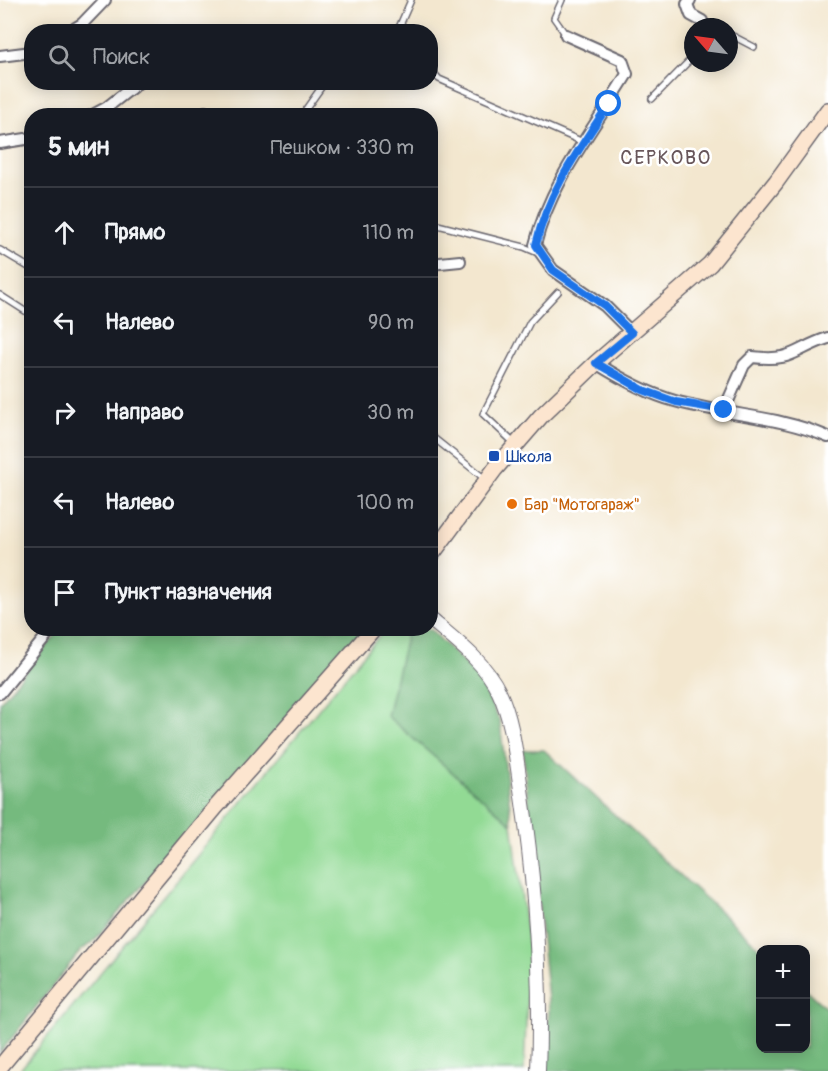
<!DOCTYPE html>
<html lang="ru">
<meta charset="utf-8">
<style>
body{margin:0;font-family:Pangolin,sans-serif;background:#242831;color:#f1f3f6}
.controls{position:absolute;right:18px;bottom:18px;display:grid;overflow:hidden;border-radius:12px;box-shadow:0 3px 15px #0003}
.controls button{width:54px;height:54px;display:grid;place-items:center;padding:0;border:0;border-bottom:2px solid #363941;background:#171b24;color:#f1f3f6;font:30px sans-serif}
.compass{position:absolute;left:684px;top:18px;width:54px;height:54px;border-radius:50%;background:#171b24;box-shadow:0 3px 15px #0003;rotate:298deg}
.stop{position:absolute;width:18px;height:18px;margin:-14px;border:4px solid #1a73e8;border-radius:50%;background:#fff}
.stop.end{background:#1a73e8;border-color:#fff;box-shadow:0 2px 6px #0008}
.list{margin:0;padding:0;list-style:none}
h2{display:flex;justify-content:space-between;align-items:center;height:78px;margin:0;padding:0 24px;font-size:26px}
h2 small{font-size:20px;font-weight:400;color:#9ea1a6}
.list li{display:grid;grid-template-columns:39px 1fr auto;gap:18px;align-items:center;box-sizing:border-box;height:90px;padding:0 24px;border-top:2px solid #363941}
.list b{display:block;font-size:22px;white-space:nowrap}
.list em{font-size:20px;font-style:normal;color:#9ea1a6}
.icon{flex:none;width:33px;height:33px;fill:none;stroke:currentColor;stroke-width:2;stroke-linecap:round;stroke-linejoin:round}
.map{position:relative;flex:none;width:828px;height:1071px;overflow:hidden}
.search{position:absolute;background:#171b24;box-shadow:0 3px 15px #0003;left:24px;top:24px;width:414px;height:66px;display:flex;align-items:center;gap:15px;box-sizing:border-box;padding:0 21px;border-radius:24px;color:#9ea1a6;font-size:22px}
.panel{position:absolute;background:#171b24;box-shadow:0 3px 15px #0003;left:24px;top:108px;width:414px;height:528px;border-radius:24px}
.map>svg:first-child{display:block}
</style>
<div class="map">
<svg width="828" height="1071" viewBox="0 0 828 1071">
<rect width="100%" height="100%" fill="#fff"/>
<filter id="ink" filterUnits="userSpaceOnUse"><feTurbulence type="fractalNoise" baseFrequency=".0167" numOctaves="2"/><feDisplacementMap in="SourceGraphic" scale="12" xChannelSelector="R" yChannelSelector="G"/><feConvolveMatrix kernelMatrix="1 2 1 2 8 2 1 2 1" color-interpolation-filters="sRGB"/></filter>
<filter id="wash" filterUnits="userSpaceOnUse"><feTurbulence type="fractalNoise" baseFrequency=".008" numOctaves="4" result="noise"/><feDisplacementMap in="SourceGraphic" scale="24" xChannelSelector="R" yChannelSelector="G"/><feGaussianBlur stdDeviation="1.35" result="paint"/><feColorMatrix in="noise" values="0 0 0 0 0 0 0 0 0 0 0 0 0 0 0 0 0 1.4 0 .05"/><feComposite in="paint" operator="in"/></filter>
<g filter="url(#wash)">
<rect width="100%" height="100%" fill="#f3e7cf"/>
<!-- green -->
<path fill="#92da94" stroke="#5a7e68" stroke-width="1.5" d="M385,629H408L388,716L512,824L529,951L524,1071H19Z"/>
<!-- forest -->
<g fill="#75ba7e" stroke="#4c6e5c" stroke-width="1.5">
<path d="M61,629H371L309,695L92,943L81,950L0,1053V702Z"/>
<path d="M408,629H430L479,678L500,722L512,824L387,716Z"/>
<path d="M523,750H544L761,949L760,1048H806V990L828,1010V1071H545L549,1010Z"/>
</g>
</g>
<g filter="url(#ink)">
<g fill="none" stroke-linecap="round" stroke-linejoin="round">
<defs>
<g id="service">
<path d="M562,0L554,18L566,35"/>
<path d="M701,27L702,21L715,27"/>
<path d="M397,32L411,0"/>
<path d="M729,34L754,47"/>
<path d="M430,69L439,79L583,142"/>
<path d="M652,99L690,60L693,53"/>
<path d="M205,109V116"/>
<path d="M301,116L325,82"/>
<path d="M430,223L524,247L538,253"/>
<path d="M0,250L32,269"/>
<path d="M0,295L25,311"/>
<path d="M430,435L485,479"/>
<path d="M514,443L483,414L530,322L558,292"/>
</g>
<g id="minor">
<path d="M690,0L687,4L691,15L702,21"/>
<path d="M69,32L82,24L105,0"/>
<path d="M566,35L622,60L627,74C594,129 550,182 535,245L553,270L605,306L632,333"/>
<path d="M0,56L32,52"/>
<path d="M91,116L106,108L139,82"/>
<path d="M0,143L32,138"/>
<path d="M430,264L460,261"/>
<path d="M596,363C621,379 646,393 675,401C725,415 780,416 828,437"/>
<path d="M724,410L744,365L752,357C794,362 792,350 828,338"/>
<path d="M0,693L53,628"/>
</g>
<path id="tertiary" d="M430,619C455,640 485,662 499,692C513,721 516,758 521,789C535,883 542,976 538,1071"/>
<g id="secondary">
<path d="M430,557L495,469L541,416L596,363L710,264L776,182L828,110"/>
<path d="M0,1067L216,807L374,628"/>
</g>
</defs>
<!-- service casing -->
<use href="#service" stroke="#6b676f" stroke-width="8"/>
<!-- minor casing -->
<use href="#minor" stroke="#6b676f" stroke-width="14"/>
<!-- tertiary casing -->
<use href="#tertiary" stroke="#6b676f" stroke-width="16"/>
<!-- secondary casing -->
<use href="#secondary" stroke="#6b676f" stroke-width="18"/>
<!-- service -->
<use href="#service" stroke="#fff" stroke-width="5"/>
<!-- minor -->
<use href="#minor" stroke="#fff" stroke-width="10"/>
<!-- tertiary -->
<use href="#tertiary" stroke="#fff" stroke-width="14"/>
<!-- secondary -->
<use href="#secondary" stroke="#fce5cf" stroke-width="15"/>
</g>
</g>
<g fill="none" stroke-linecap="round" stroke-linejoin="round" filter="url(#ink)">
<!-- route -->
<path stroke="#1a73e8" stroke-width="8" d="M609,104C580,148 547,193 536,245L553,270L605,306L632,333L596,363L643,390L676,402L724,410"/>
</g>
<!-- markers -->
<rect fill="#1a4fb4" stroke="#fff" stroke-width="2" x="488" y="450" width="12" height="12" rx="3"/>
<circle fill="#e8710a" stroke="#fff" stroke-width="2" cx="512" cy="504" r="6"/>
<g text-anchor="middle" stroke-width="5" stroke-linejoin="round" paint-order="stroke">
<!-- transit labels -->
<g font-size="16" fill="#164399" stroke="#fff" text-anchor="start">
<text x="506" y="462">Школа</text>
</g>
<!-- food labels -->
<g font-size="16" fill="#c56008" stroke="#fff" text-anchor="start">
<text x="524" y="510">Бар "Мотогараж"</text>
</g>
<!-- quarter labels -->
<g font-size="20" letter-spacing="1.5" fill="#68565a" stroke="#fff">
<text x="666" y="164">СЕРКОВО</text>
</g>
</g>
</svg>
<div class="controls">
<button>+</button>
<button>−</button>
</div>
<svg class="compass" viewBox="-18 -18 36 36"><path d="M0-13l5 13h-10z" fill="#e53935"/><path d="M0 13l5-13h-10z" fill="#9ea1a6"/></svg>
<div class="stop" style="left:609px;top:104px"></div>
<div class="stop end" style="left:724px;top:410px"></div>
<div class="search"><svg class="icon" aria-label="search" viewBox="0 0 24 24"><circle cx="10" cy="10" r="6"/><path d="M15 15l6 6"/></svg>Поиск</div>
<section class="panel">
<h2>5 мин<small>Пешком · 330 m</small></h2>
<ul class="list">
<li><svg class="icon" aria-label="ahead" viewBox="0 0 24 24"><path d="M12 20V5M6 11l6-6 6 6"/></svg><div><b>Прямо</b></div><em>110 m</em></li>
<li><svg class="icon" aria-label="left" viewBox="0 0 24 24"><path d="M17 20v-9H6M10 6l-5 5 5 5"/></svg><div><b>Налево</b></div><em>90 m</em></li>
<li><svg class="icon" aria-label="right" viewBox="0 0 24 24"><path d="M7 20v-9h11M14 6l5 5-5 5"/></svg><div><b>Направо</b></div><em>30 m</em></li>
<li><svg class="icon" aria-label="left" viewBox="0 0 24 24"><path d="M17 20v-9H6M10 6l-5 5 5 5"/></svg><div><b>Налево</b></div><em>100 m</em></li>
<li><svg class="icon" aria-label="arrive" viewBox="0 0 24 24"><path d="M6 21V4h12l-3 4 3 4H6"/></svg><div><b>Пункт назначения</b></div></li>
</ul>
</section>
</div>
